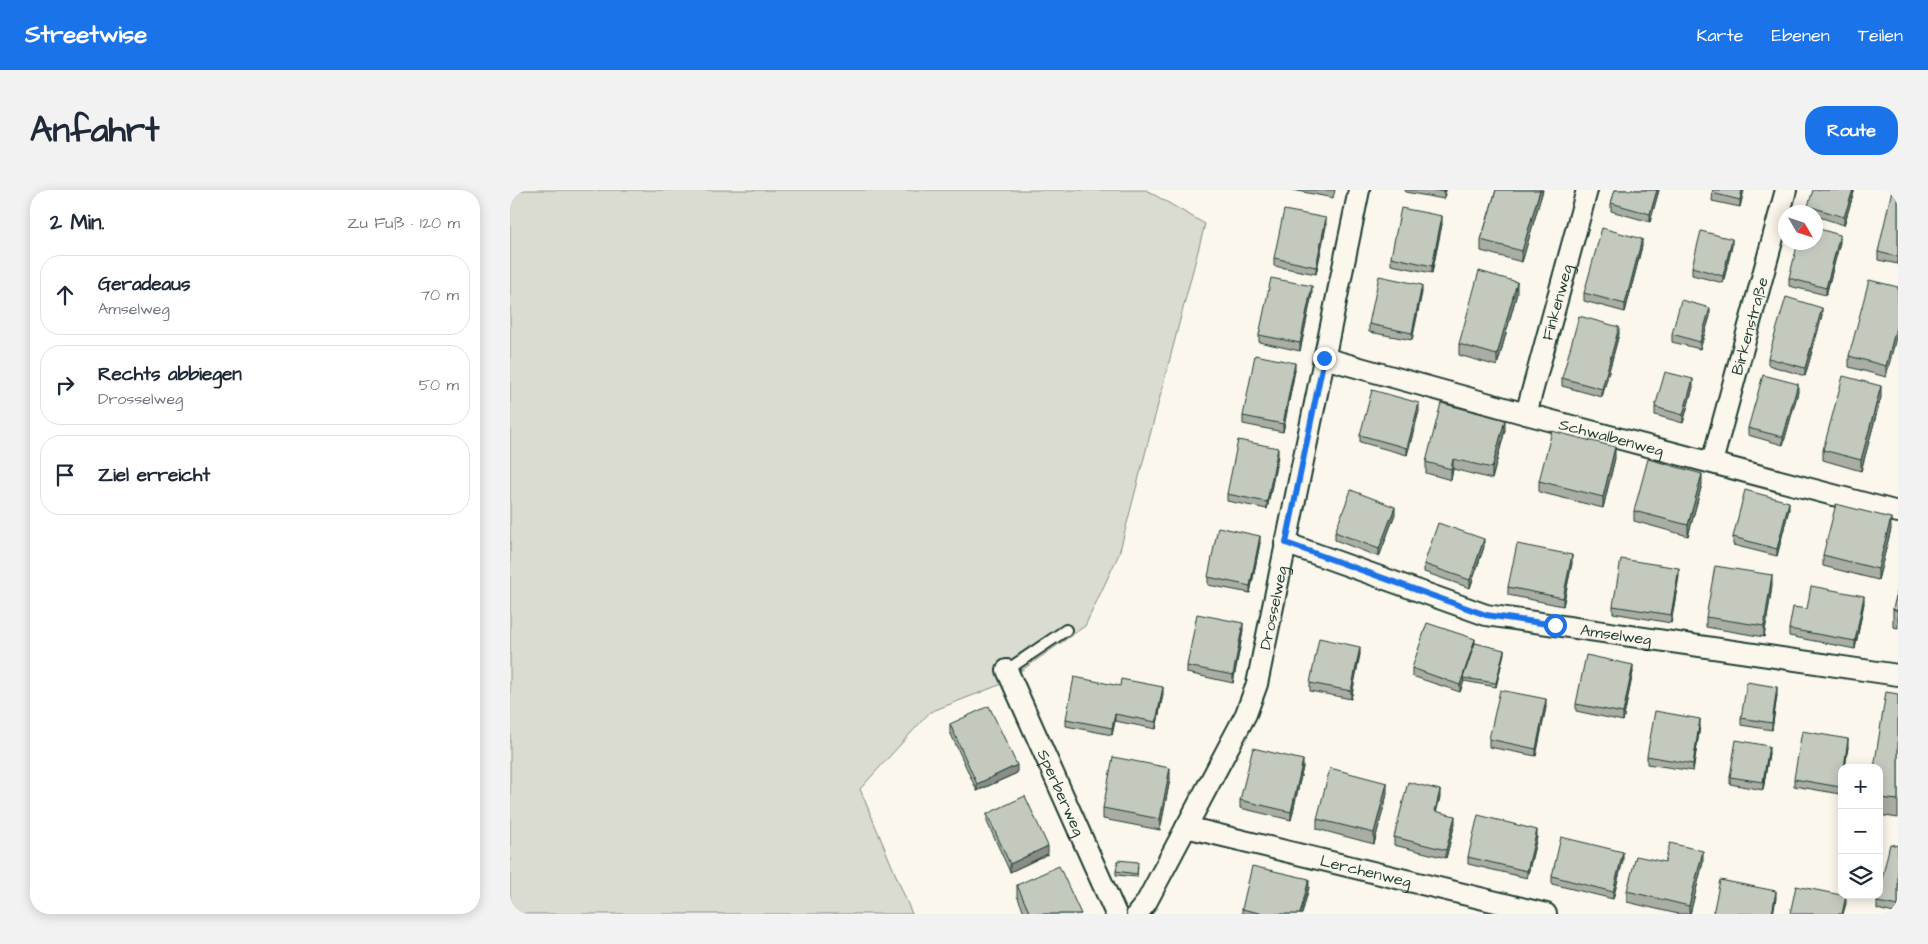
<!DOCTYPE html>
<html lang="de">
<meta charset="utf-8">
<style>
body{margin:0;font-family:"Architects Daughter",sans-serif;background:#f2f2f3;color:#1f2937}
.controls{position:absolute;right:15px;bottom:15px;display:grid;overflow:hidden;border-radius:10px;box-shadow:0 2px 12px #0003}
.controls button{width:45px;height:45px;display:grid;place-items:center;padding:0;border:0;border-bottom:1px solid #e0e1e3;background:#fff;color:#1f2937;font:25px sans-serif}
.compass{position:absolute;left:1268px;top:15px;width:45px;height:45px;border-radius:50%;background:#fff;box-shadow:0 2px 12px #0003;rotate:129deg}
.stop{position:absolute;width:15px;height:15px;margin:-11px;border:4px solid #1a73e8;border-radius:50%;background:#fff}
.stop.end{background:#1a73e8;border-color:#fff;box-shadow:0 1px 5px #0008}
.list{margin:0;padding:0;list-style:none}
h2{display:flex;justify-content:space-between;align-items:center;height:65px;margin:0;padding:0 20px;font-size:21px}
h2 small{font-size:16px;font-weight:400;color:#747a83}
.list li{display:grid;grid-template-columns:32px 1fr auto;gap:15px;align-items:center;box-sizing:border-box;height:80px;margin:0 10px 10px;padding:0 10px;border:1px solid #e0e1e3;border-radius:20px}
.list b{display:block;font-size:19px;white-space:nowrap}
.list p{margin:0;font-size:16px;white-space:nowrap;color:#747a83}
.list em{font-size:16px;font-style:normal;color:#747a83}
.icon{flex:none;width:28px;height:28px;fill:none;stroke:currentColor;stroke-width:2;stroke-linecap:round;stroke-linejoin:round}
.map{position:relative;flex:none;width:1388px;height:724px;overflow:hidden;border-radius:20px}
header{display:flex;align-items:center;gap:30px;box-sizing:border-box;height:70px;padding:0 25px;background:#1a73e8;color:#fff}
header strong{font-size:24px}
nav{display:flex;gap:28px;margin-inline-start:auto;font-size:18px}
.intro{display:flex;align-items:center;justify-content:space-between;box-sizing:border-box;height:120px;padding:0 30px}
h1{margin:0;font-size:35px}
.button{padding:12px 22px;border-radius:20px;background:#1a73e8;color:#fff;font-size:18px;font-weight:700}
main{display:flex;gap:30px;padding:0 30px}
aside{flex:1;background:#fff;border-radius:20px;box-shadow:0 2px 12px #0003}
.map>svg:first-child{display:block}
</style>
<header>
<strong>Streetwise</strong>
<nav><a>Karte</a><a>Ebenen</a><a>Teilen</a></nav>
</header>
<div class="intro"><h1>Anfahrt</h1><a class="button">Route</a></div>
<main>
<aside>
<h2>2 Min.<small>Zu Fuß · 120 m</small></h2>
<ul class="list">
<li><svg class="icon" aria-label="ahead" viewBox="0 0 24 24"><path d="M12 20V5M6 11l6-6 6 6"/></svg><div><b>Geradeaus</b><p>Amselweg</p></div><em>70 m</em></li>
<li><svg class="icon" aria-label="right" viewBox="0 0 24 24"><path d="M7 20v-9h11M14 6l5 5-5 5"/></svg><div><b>Rechts abbiegen</b><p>Drosselweg</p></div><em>50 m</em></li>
<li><svg class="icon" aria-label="arrive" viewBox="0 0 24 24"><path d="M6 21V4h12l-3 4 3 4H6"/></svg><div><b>Ziel erreicht</b></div></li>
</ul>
</aside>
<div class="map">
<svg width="1388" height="724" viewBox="0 0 1388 724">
<rect width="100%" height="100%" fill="#fbf7ec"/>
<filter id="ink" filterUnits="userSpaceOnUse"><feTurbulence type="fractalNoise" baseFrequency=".02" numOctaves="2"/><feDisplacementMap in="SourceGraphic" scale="10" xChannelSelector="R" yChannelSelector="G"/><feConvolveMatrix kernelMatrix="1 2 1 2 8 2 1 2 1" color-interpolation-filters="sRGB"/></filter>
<g filter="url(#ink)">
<!-- green -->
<path fill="#dbdcd1" stroke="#7d8c82" d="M0,0H636L695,34L609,364L575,436L492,494L420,522L350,599L402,724H0Z"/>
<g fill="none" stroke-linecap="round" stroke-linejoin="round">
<defs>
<path id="service" d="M497,480L556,440"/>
<g id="minor">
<path id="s1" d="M814,168L1016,224L1388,322"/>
<path id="s2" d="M1016,224L1077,0"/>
<path id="s3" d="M1202,272L1276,0"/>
<path id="s4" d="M775,353L976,425L1388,485"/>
<path id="s5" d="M497,480L606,724"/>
<path id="s6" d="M676,637L1036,724"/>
<path id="s7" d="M627,724L636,713L736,524L747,494L849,0"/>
</g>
</defs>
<!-- service casing -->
<use href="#service" stroke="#1f3d34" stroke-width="14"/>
<!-- minor casing -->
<use href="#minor" stroke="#1f3d34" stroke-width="24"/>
<!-- service -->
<use href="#service" stroke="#fbf7ec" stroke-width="10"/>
<!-- minor -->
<use href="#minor" stroke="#fbf7ec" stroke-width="20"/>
</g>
<!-- wall -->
<g fill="#a9ada3" stroke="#1f3d34">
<path d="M783,0H825L823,8Z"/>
<path d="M895,0H936L934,9L895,2Z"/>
<path d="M986,0H1033L1012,72L971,61V50Z"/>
<path d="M1105,0H1149L1140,32L1101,21V13Z"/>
<path d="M1203,0H1234L1230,17L1202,11Z"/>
<path d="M1344,0V2L1334,35L1306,26V22H1298V16Z"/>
<path d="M1388,0V74L1368,70V62Z"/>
<path d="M932,34L922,83L881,75V67Z"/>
<path d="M816,36L806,84L764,76V68Z"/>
<path d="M1330,52L1316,105L1279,96V88Z"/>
<path d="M1132,56L1115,122L1074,111V103Z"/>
<path d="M1222,56L1213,93L1182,85V77Z"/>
<path d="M1388,97L1376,187L1339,177V166Z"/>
<path d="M912,102L902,150L859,142V134Z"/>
<path d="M1007,103L987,176L949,165V154Z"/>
<path d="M802,104L790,161L749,152V145Z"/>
<path d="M1200,126L1190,159L1162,152V144Z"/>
<path d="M1312,126L1295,186L1258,175V168Z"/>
<path d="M1109,144L1092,207L1052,196V188Z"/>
<path d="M785,180L773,242L733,234V226Z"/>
<path d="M1183,197L1173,233L1145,225V217Z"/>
<path d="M1288,202L1273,255L1238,245V238Z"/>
<path d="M1371,207L1351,281L1313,270V260Z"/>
<path d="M909,221L897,265L850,252V245Z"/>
<path d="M995,240L982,289L943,279L941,290L916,283V272Z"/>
<path d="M768,266L757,319L717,311V304Z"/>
<path d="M1105,268L1093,318L1029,302V291Z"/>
<path d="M1192,294L1178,346L1124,331V321Z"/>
<path d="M1279,319L1267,366L1223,355V347Z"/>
<path d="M885,324L869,367L825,350V342Z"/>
<path d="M1381,339L1368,390L1313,376V365Z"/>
<path d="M750,353L740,403L698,395V387Z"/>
<path d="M974,357L960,398L914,382V374Z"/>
<path d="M1062,373L1053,416L998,405V397Z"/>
<path d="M1169,386L1161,433L1103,423V416Z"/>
<path d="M1262,396L1254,447L1196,437V427Z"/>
<path d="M1388,399V438L1383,437V419Z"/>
<path d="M1354,413L1345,459L1279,446V439L1297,419Z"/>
<path d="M733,441L723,493L677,483V476Z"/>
<path d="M965,453L994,463L986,497L954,491L950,502L902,486V478Z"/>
<path d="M850,464L841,509L800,501V493Z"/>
<path d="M1123,482L1113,531L1066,521V514Z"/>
<path d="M653,504L646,539L605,531L602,545L556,536V529Z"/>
<path d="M1388,504V628L1369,625V578Z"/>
<path d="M1267,505L1262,540L1231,535V528Z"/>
<path d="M1036,517L1026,566L979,557V549Z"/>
<path d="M440,534L507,583L467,601L440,542Z"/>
<path d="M1190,536L1183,581L1137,574V566Z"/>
<path d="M1338,557L1335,578H1332L1330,604L1284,596V589Z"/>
<path d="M1259,563L1253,600L1220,594V587Z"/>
<path d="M793,577L781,630L730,618V610Z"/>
<path d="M660,589L650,640L593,629V618Z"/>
<path d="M877,604L864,654L807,639V629Z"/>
<path d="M930,607L926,621L945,633L936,668L884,655V647Z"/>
<path d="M477,624L538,664L500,682L477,632Z"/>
<path d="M1027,647L1017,688L958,674V667Z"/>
<path d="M1388,656V724L1367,719V712Z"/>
<path d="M1113,670L1103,709L1042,694V686Z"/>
<path d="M1155,672H1193L1180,724H1168L1117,712V701Z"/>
<path d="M628,676L627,687L606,685V681Z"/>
<path d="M507,695L571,724H515L507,706Z"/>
<path d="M799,697L792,724H732V719Z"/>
</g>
<!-- shaded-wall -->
<g fill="#898d85" stroke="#1f3d34">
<path d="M934,0H936L934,9Z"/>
<path d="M1030,0H1033L1012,72V61Z"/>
<path d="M1147,0H1149L1140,32V24Z"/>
<path d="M1232,0H1234L1230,17V10Z"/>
<path d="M1343,0H1344V2L1334,35V27Z"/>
<path d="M932,26V34L922,83V76Z"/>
<path d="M816,28V36L806,84V77Z"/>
<path d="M1330,45V52L1316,105V98Z"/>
<path d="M1132,49V56L1115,122V114Z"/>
<path d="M1222,49V56L1213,93V86Z"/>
<path d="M1007,92V103L987,176V165Z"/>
<path d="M912,95V102L902,150V143Z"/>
<path d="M802,96V104L790,161V153Z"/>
<path d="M1200,118V126L1190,159V152Z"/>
<path d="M1312,118V126L1295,186V178Z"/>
<path d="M1388,130V140L1376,187V176Z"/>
<path d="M1109,137V144L1092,207V199Z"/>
<path d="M785,173V180L773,242V234Z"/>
<path d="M1183,189V197L1173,233V225Z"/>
<path d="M1288,194V202L1273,255V247Z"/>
<path d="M1371,196V207L1351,281V270Z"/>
<path d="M909,213V221L897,265V258Z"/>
<path d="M995,230V240L982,289V278Z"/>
<path d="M1105,257V268L1093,318V307Z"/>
<path d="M768,258V266L757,319V312Z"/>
<path d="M943,269V279L941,290V279Z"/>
<path d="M1192,284V294L1178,346V335Z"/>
<path d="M1279,312V319L1267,366V359Z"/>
<path d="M885,317V324L869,367V359Z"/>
<path d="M1381,328V339L1368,390V379Z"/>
<path d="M750,346V353L740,403V396Z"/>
<path d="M974,349V357L960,398V390Z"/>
<path d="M1062,365V373L1053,416V408Z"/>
<path d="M1169,378V386L1161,433V425Z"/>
<path d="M1262,385V396L1254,447V436Z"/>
<path d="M1354,406V413L1345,459V451Z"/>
<path d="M733,433V441L723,493V485Z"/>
<path d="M965,449V457L953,488L954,491L950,502V495Z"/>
<path d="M850,457V464L841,509V501Z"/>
<path d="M994,460V463L986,497V493Z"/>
<path d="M1123,475V482L1113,531V523Z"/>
<path d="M653,497V504L646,539V532Z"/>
<path d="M1267,497V505L1262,540V533Z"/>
<path d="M1036,509V517L1026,566V559Z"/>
<path d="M605,524V531L602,545V538Z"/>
<path d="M1190,529V536L1183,581V574Z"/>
<path d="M1338,549V557L1335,578H1334Z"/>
<path d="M1259,556V563L1253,600V592Z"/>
<path d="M793,570V577L781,630V622Z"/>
<path d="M507,575V583L467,601V594Z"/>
<path d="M660,578V589L650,640V629Z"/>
<path d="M877,593V604L864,654V643Z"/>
<path d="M930,600V607L925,628V621Z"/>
<path d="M945,626V633L936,668V660Z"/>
<path d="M1027,640V647L1017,688V681Z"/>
<path d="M538,656V664L500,682V674Z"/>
<path d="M1193,661V672L1180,724H1179V716Z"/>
<path d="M1113,662V670L1103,709V702Z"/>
<path d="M799,689V697L792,724H790Z"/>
<path d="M1266,701V709L1263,724H1262Z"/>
<path d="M1336,706V714L1333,724H1332Z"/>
</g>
<!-- building -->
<g fill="#c4c9be" stroke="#1f3d34">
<path d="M924,0H934V2Z"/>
<path d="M986,0H1030L1012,61L971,50Z"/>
<path d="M1105,0H1147L1140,24L1101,13Z"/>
<path d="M1203,0H1232L1230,10L1202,3Z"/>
<path d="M1303,0H1343L1334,27L1298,16Z"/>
<path d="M1382,0H1388V67L1368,62Z"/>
<path d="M891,18L932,26L922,76L881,67Z"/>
<path d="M774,20L816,28L806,77L764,68Z"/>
<path d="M1092,38L1132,49L1115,114L1074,103Z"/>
<path d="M1306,38L1330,45L1316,98L1279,88L1288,52H1306Z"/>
<path d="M1191,41L1222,49L1213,86L1182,77Z"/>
<path d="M969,81L1007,92L987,165L949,154Z"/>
<path d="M869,86L912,95L902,143L859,134Z"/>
<path d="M761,88L802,96L790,153L749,145Z"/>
<path d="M1359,90L1388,97V130L1376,176L1339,166Z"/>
<path d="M1276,107L1312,118L1295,178L1258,168Z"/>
<path d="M1171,110L1200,118L1190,152L1162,144Z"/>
<path d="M1069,126L1109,137L1092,199L1052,188Z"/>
<path d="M745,165L785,173L773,234L733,226Z"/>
<path d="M1155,182L1183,189L1173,225L1145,217Z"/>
<path d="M1253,185L1288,194L1273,247L1238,238Z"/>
<path d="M1333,186L1371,196L1351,270L1313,260Z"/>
<path d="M862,200L909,213L897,258L850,245Z"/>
<path d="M931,213L995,230L982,278L943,269L941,279L916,272Z"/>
<path d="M1042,241L1105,257L1093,307L1029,291Z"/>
<path d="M728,250L768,258L757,312L717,304Z"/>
<path d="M1138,269L1192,284L1178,335L1124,321Z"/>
<path d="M841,300L885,317L869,359L825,342Z"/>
<path d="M1235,300L1279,312L1267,359L1223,347Z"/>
<path d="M1326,314L1381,328L1368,379L1313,365Z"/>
<path d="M928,333L974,349L960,390L914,374Z"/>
<path d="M708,337L750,346L740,396L698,387Z"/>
<path d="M1007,354L1062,365L1053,408L998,397Z"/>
<path d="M1111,369L1169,378L1161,425L1103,416Z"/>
<path d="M1205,376L1262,385L1254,436L1196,427Z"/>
<path d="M1301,396L1354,406L1345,451L1279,439L1283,417L1297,419Z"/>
<path d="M1388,399V421L1383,419Z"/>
<path d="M687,424L733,433L723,485L677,476Z"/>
<path d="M917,433L965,449L950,495L902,478Z"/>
<path d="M809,448L850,457L841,501L800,493Z"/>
<path d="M965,453L994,460L986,493L953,488Z"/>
<path d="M1076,465L1123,475L1113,523L1066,514Z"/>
<path d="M564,487L610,496L611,489L653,497L646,532L605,524L602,538L556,529Z"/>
<path d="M1237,492L1267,497L1262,533L1231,528Z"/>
<path d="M990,500L1036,509L1026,559L979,549Z"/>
<path d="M1376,502L1388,504V610L1369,608V578H1364Z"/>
<path d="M479,516L507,575L467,594L440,534Z"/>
<path d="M1145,521L1190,529L1183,574L1137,566Z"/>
<path d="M1292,541L1338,549L1334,578H1332V589L1330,597L1284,589Z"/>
<path d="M1226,550L1259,556L1253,592L1220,587Z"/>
<path d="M743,558L793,570L781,622L730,610Z"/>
<path d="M603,567L660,578L650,629L593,618Z"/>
<path d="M820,578L877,593L864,643L807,629Z"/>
<path d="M898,592L930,600L925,621L945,626L936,660L884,647Z"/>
<path d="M515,606L538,656L500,674L477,624Z"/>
<path d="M968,625L1027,640L1017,681L958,667Z"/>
<path d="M1051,647L1113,662L1103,702L1042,686Z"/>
<path d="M1160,653L1193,661L1179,716L1117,701L1126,666L1155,672Z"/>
<path d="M1380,654L1388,656V716L1367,712L1368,705H1369V702Z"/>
<path d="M608,670L628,672L627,684L606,681Z"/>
<path d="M549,676L571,724H520L507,695Z"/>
<path d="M742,676L799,689L790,724H754L732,719Z"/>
<path d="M1210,690L1266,701L1262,724H1203Z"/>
<path d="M1286,696L1336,706L1332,724H1280Z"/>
</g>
</g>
<g fill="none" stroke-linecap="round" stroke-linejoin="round" filter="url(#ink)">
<!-- route -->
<path stroke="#1a73e8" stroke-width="6" d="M814,168L776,353L976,425L1045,435"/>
</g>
<g text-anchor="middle" stroke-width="4" stroke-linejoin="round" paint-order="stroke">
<!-- street labels -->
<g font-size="16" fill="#1f3d34" stroke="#fbf7ec">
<text dy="6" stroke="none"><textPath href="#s2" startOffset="116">Finkenweg</textPath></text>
<text dy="6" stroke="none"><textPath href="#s3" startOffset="141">Birkenstraße</textPath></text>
<text dy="6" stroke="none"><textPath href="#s1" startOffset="298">Schwalbenweg</textPath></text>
<text dy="6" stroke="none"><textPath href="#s7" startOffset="338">Drosselweg</textPath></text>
<text dy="6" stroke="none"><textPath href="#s4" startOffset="345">Amselweg</textPath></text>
<text dy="6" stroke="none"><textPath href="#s5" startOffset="134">Sperberweg</textPath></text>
<text dy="6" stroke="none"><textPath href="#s6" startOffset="185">Lerchenweg</textPath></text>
</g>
</g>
</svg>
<div class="controls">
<button>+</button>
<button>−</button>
<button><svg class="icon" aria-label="layers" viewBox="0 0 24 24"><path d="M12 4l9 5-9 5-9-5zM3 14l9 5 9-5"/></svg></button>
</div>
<svg class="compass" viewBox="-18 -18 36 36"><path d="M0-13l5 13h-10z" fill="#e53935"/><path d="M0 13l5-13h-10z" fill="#747a83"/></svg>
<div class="stop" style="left:1045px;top:435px"></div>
<div class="stop end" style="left:814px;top:168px"></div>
</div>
</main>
